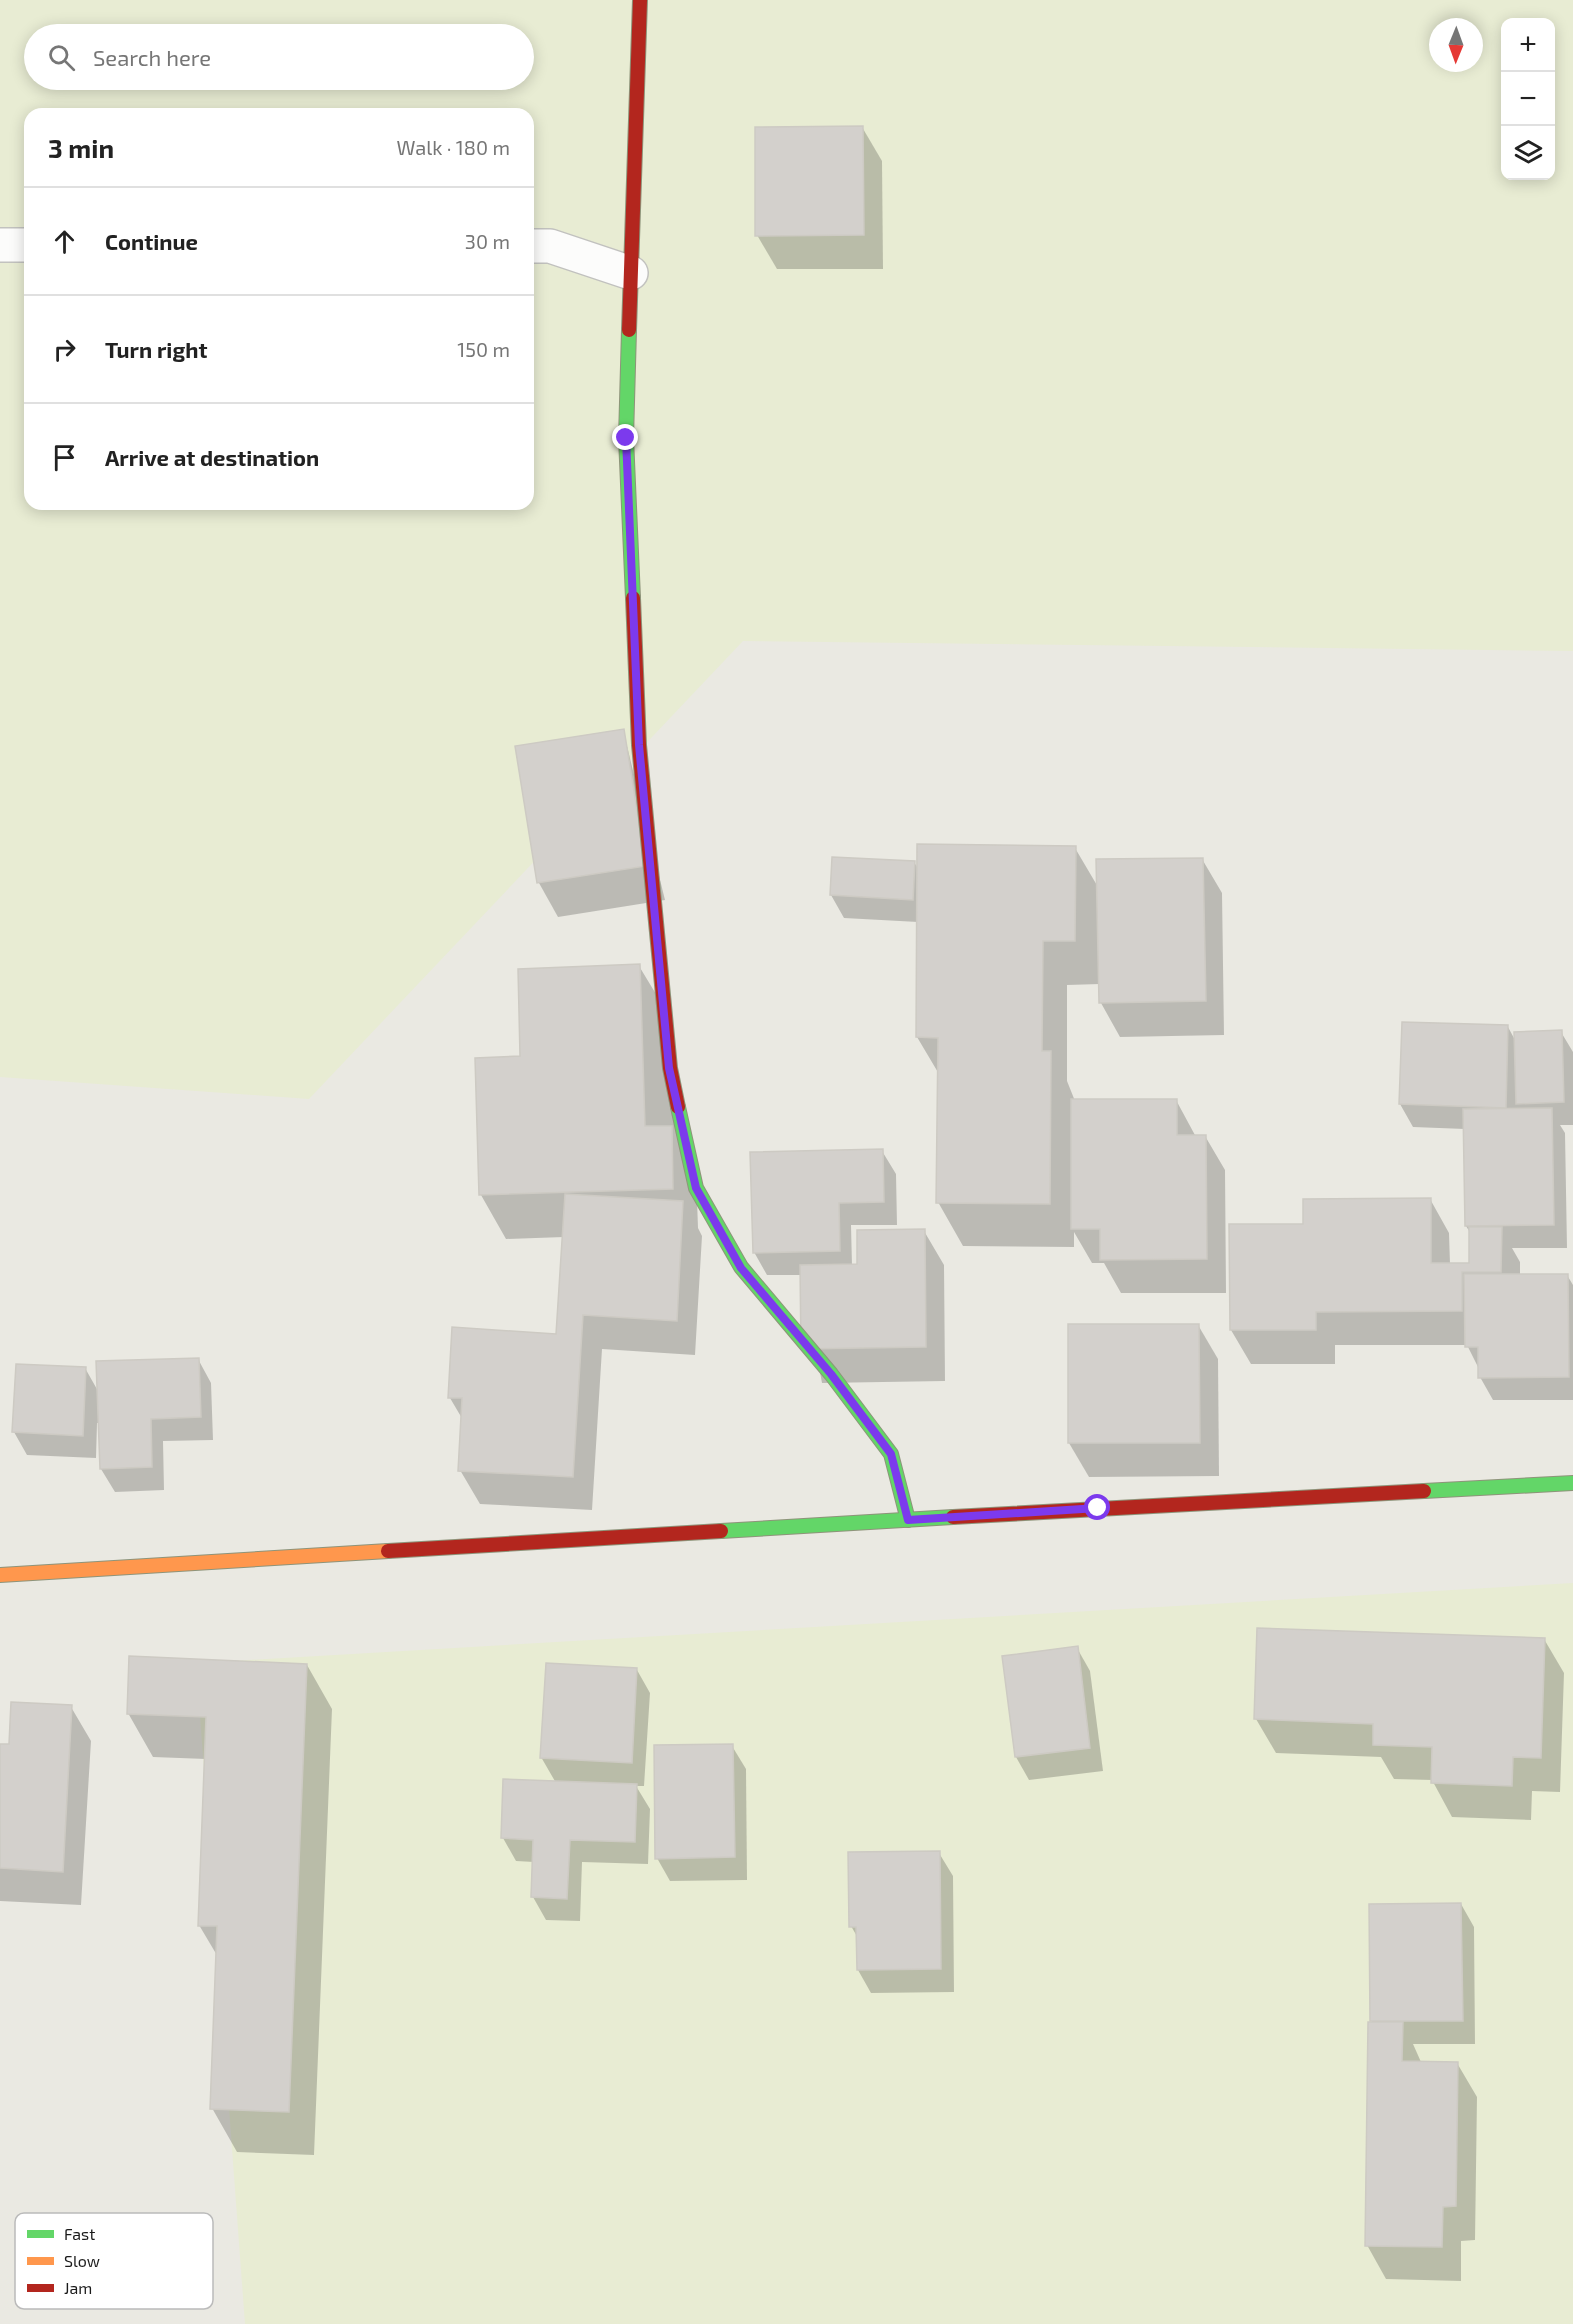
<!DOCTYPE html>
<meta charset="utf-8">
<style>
body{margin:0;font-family:"Exo 2",sans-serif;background:#f6f6f6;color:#222}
.controls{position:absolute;right:18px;top:18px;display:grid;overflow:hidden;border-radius:12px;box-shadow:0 3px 15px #0003}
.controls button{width:54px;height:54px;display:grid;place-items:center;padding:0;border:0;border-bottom:2px solid #e0e0e0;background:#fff;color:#222;font:30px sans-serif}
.compass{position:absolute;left:1429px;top:18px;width:54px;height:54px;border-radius:50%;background:#fff;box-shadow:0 3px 15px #0003;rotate:181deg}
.stop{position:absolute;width:18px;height:18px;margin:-14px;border:4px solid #7c3aed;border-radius:50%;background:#fff}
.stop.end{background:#7c3aed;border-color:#fff;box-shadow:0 2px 6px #0008}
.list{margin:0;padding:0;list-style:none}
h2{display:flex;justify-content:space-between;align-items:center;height:78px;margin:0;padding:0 24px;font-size:26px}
h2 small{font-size:20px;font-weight:400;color:#767676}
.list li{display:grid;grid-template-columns:39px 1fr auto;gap:18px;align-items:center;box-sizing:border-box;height:108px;padding:0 24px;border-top:2px solid #e0e0e0}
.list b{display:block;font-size:22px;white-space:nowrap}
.list em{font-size:20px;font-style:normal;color:#767676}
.icon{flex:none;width:33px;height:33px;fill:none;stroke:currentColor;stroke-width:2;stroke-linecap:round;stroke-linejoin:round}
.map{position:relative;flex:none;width:1573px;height:2324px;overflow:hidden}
.search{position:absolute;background:#fff;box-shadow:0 3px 15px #0003;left:24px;top:24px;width:510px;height:66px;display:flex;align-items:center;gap:15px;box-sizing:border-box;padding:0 21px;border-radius:33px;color:#767676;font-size:22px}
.panel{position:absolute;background:#fff;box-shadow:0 3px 15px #0003;left:24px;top:108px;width:510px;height:402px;border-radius:18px}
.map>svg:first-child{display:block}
</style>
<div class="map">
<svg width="1573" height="2324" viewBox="0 0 1573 2324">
<rect width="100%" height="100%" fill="#eae9e2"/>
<!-- farmland -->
<g fill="#e8ecd3" fill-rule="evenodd">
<path d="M0,0H1573V651L743,641L309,1099L0,1077ZM1506,22H1550V176H1506ZM1438,27H1474V63H1438ZM34,34H524V80H34ZM30,114H528V504H30Z"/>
<path d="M1573,1583V2324H245L196,1663Z"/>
</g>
<!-- shadow -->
<g fill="#0003">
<path d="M862,127L882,161L883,269H777L757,235Z"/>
<path d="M623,730L665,900L558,917L539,883L517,747Z"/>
<path d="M1075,848L1098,887L1202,859L1222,893L1224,1035L1120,1037L1101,1003L1100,984L1067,985V1081L1075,1101L1176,1100L1196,1137L1205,1136L1225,1170L1226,1293H1121L1104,1263H1092L1074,1232V1247L963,1246L938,1202L939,1074L917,1037L918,922L844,918L831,895L914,862L919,870Z"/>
<path d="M639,966L665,1009L696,1171L698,1228L702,1236L695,1355L602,1349L592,1510L480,1504L460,1470L463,1420L450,1398L558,1336L564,1237L506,1239L481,1195L477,1059L522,1058Z"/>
<path d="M1508,1027L1515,1040L1561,1032L1573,1052V1125H1560L1565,1133L1567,1248H1512L1520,1262V1275H1567L1573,1285V1400H1493L1480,1377L1479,1369L1467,1345H1335V1364H1251L1231,1330L1304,1225L1430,1199L1449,1233L1450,1264H1471V1234L1466,1226L1465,1129L1413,1127L1400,1104Z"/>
<path d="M882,1151L896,1174L897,1225H851L852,1266H858L924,1231L944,1265L945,1381L822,1383L802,1275H767L754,1252Z"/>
<path d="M1198,1325L1218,1359L1219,1476L1089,1477L1069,1443Z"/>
<path d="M198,1359L211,1383L213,1440L163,1441L164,1490L115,1492L101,1469L100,1423H97L96,1458L27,1455L14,1432L85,1368L98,1391Z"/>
<path d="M1544,1639L1564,1673L1560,1792L1532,1791L1531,1820L1452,1817L1432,1780L1394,1779L1381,1757L1276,1753L1256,1719Z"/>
<path d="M1077,1648L1090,1671L1103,1771L1029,1780L1016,1757L1004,1657Z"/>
<path d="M307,1665L332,1709L314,2155L237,2152L212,2108L218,1957L199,1925L206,1759L153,1757L128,1713Z"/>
<path d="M637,1670L650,1693L644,1786H636L650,1809L648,1864L582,1862L580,1921L546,1920L533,1897L534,1862L516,1861L503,1838L556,1783L541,1757Z"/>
<path d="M71,1707L91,1741L81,1905L0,1901V1745L10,1746Z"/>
<path d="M732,1746L746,1769L747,1880L670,1881L657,1858Z"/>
<path d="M939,1853L953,1876L954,1992L871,1993L858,1970V1938L851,1926Z"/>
<path d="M1461,1904L1474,1927L1475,2044H1413L1421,2062L1457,2063L1477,2097L1475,2240L1461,2241V2281L1386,2279L1367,2245L1372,2020Z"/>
</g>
<!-- building -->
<g fill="#d3d0cc" stroke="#cdcac3" stroke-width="1.5">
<path d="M863,126L864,235L755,236V127Z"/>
<path d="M624,729L646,866L537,883L515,746Z"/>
<path d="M917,844L1076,846L1075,941H1043L1042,1051H1051L1050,1204L936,1203L938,1038L916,1037Z"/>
<path d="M832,857L915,861L913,900L830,895Z"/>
<path d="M1203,858L1206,1001L1099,1003L1096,859Z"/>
<path d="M640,964L645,1126H672L673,1189L479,1195L475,1058L520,1056L518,969Z"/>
<path d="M1402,1022L1508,1025L1506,1108L1399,1104Z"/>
<path d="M1562,1030L1564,1102L1516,1104L1514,1032Z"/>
<path d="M1071,1099H1177V1135H1206L1207,1259L1100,1260V1229H1071Z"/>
<path d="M1552,1108L1554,1225L1465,1226L1463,1109Z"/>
<path d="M883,1149L884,1202L839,1203L840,1251L753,1253L750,1152Z"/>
<path d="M565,1194L683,1201L677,1321L583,1315L573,1477L458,1471L462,1398H448L452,1327L556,1334Z"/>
<path d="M1431,1198V1263H1469V1227H1502L1501,1272H1462V1311L1316,1312V1330H1230L1229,1224H1303V1199Z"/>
<path d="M925,1229L926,1347L801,1349L800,1265L857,1264V1230Z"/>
<path d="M1464,1274H1568L1569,1377L1478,1378V1347H1465Z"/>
<path d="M1068,1324H1199L1200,1443H1068Z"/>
<path d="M199,1358L201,1417L151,1419L152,1467L100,1469L96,1361Z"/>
<path d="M16,1364L86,1367L83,1436L12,1432Z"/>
<path d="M1257,1628L1545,1638L1541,1758L1513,1757L1512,1786L1431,1783L1432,1747L1373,1745V1724L1254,1719Z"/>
<path d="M1078,1646L1090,1748L1015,1757L1002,1656Z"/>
<path d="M129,1656L307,1664L289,2112L210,2109L217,1926H198L206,1717L127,1714Z"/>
<path d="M546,1663L637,1668L632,1763L540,1758Z"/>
<path d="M11,1702L72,1705L63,1872L0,1868V1744H9Z"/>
<path d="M733,1744L735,1857L655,1859L654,1745Z"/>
<path d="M503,1779L637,1784L635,1842L570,1840L567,1899L531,1897L533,1840L501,1838Z"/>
<path d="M940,1851L941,1969L857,1970L856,1927H849L848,1852Z"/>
<path d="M1461,1903L1463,2021H1370L1369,1904Z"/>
<path d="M1368,2022H1403L1402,2061L1458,2062L1456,2206L1443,2207L1442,2247L1365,2246Z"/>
</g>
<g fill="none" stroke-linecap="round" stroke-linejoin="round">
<defs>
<g id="street">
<path d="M0,245H30"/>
<path d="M528,246H550L631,273"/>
</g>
<g id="fast">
<path d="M629,330L626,438L633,598"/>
<path d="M678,1107L696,1188L741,1267L831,1374L891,1454L908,1520"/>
<path d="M1424,1491L1573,1483"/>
<path d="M721,1531L953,1517"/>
</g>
<path id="slow" d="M0,1575L388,1551"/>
<g id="jam">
<path d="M629,330L640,0"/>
<path d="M633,598L639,745L670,1068L678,1107"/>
<path d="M953,1517L1424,1491"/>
<path d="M388,1551L721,1531"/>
</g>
</defs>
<!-- street casing -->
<use href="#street" stroke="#c2c2bf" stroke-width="36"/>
<!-- fast casing -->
<use href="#fast" stroke="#8e947a" stroke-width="16"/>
<!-- slow casing -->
<use href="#slow" stroke="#8e947a" stroke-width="16"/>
<!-- jam casing -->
<use href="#jam" stroke="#8e947a" stroke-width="16"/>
<!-- street -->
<use href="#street" stroke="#fcfcfb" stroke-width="33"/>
<!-- fast -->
<use href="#fast" stroke="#63d668" stroke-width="14"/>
<!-- slow -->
<use href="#slow" stroke="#ff974d" stroke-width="14"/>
<!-- jam -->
<use href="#jam" stroke="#b3261e" stroke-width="14"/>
</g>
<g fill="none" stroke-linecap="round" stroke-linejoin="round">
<!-- route -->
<path stroke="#7c3aed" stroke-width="8" d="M626,438L639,745L669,1068L696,1188L741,1268L831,1374L891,1454L908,1520L1098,1508"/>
</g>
<!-- legend -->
<rect x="15" y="2213" width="198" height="96" rx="9" fill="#fff" stroke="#bbb" stroke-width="1.5"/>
<rect x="27" y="2230" width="27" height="8" fill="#63d668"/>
<rect x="27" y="2257" width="27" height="8" fill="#ff974d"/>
<rect x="27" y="2284" width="27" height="8" fill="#b3261e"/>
<g font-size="16" fill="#1b1b1b">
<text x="64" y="2240">Fast</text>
<text x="64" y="2267">Slow</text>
<text x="64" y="2294">Jam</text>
</g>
</svg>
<div class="controls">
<button>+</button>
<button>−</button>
<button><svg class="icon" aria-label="layers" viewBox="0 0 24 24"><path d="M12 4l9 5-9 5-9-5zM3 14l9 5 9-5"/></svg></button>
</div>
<svg class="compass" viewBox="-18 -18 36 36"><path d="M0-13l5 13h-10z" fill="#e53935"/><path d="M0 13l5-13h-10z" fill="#767676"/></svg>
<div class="stop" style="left:1098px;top:1508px"></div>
<div class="stop end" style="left:626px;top:438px"></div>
<div class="search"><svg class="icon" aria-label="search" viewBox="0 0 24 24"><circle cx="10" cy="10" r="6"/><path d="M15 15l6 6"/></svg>Search here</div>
<section class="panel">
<h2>3 min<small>Walk · 180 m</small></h2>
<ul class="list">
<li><svg class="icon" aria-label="ahead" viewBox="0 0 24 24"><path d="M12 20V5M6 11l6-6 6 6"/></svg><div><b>Continue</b></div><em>30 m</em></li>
<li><svg class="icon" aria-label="right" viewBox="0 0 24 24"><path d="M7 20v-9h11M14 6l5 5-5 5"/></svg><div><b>Turn right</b></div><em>150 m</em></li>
<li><svg class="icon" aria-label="arrive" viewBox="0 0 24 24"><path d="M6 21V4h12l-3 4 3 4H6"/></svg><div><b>Arrive at destination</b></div></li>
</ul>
</section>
</div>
